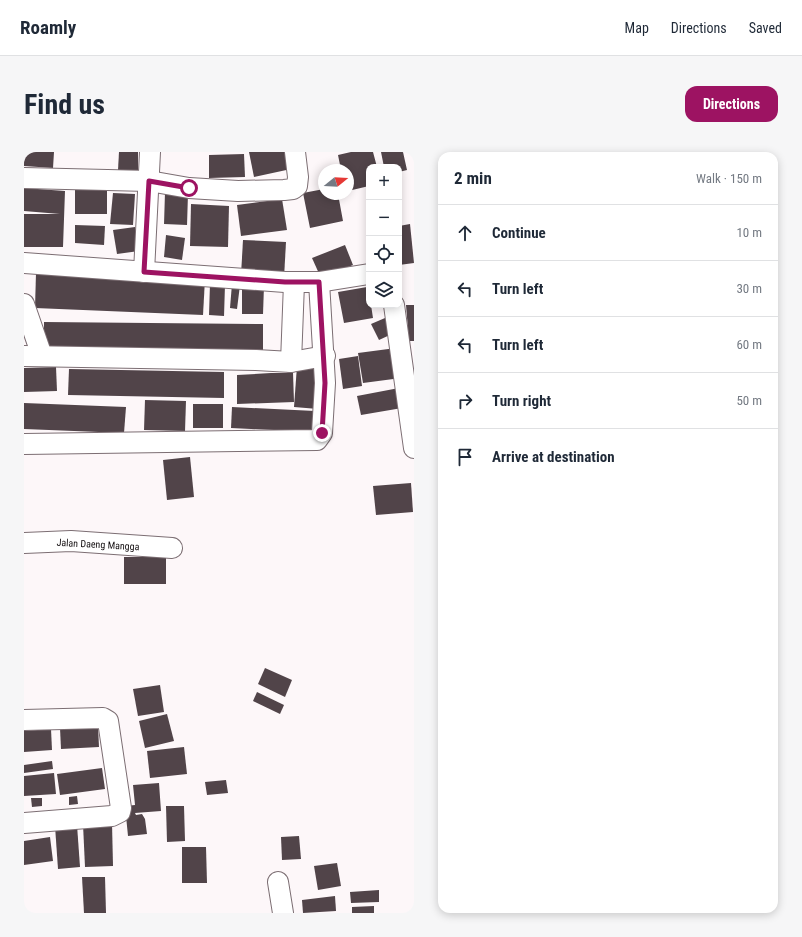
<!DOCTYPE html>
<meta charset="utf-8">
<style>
body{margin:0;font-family:"Roboto Condensed",sans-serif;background:#f6f6f7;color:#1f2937}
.controls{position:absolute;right:12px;top:12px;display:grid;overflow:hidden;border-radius:8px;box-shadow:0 2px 10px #0003}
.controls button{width:36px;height:36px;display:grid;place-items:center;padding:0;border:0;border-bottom:1px solid #e0e1e3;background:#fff;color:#1f2937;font:20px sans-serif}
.compass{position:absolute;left:294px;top:12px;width:36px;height:36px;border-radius:50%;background:#fff;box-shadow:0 2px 10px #0003;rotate:72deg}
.stop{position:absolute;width:12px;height:12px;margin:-9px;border:3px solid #9d1362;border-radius:50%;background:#fff}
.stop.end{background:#9d1362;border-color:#fff;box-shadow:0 1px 4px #0008}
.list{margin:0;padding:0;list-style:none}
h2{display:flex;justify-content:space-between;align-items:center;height:52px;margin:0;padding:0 16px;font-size:17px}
h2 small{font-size:13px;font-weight:400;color:#747a83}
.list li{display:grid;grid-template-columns:26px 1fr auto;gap:12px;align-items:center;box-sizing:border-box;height:56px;padding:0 16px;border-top:1px solid #e0e1e3}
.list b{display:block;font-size:15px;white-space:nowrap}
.list em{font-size:13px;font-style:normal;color:#747a83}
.icon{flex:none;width:22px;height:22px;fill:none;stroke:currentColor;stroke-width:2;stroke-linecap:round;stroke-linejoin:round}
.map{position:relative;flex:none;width:390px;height:761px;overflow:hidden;border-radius:12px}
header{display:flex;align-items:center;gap:24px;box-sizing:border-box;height:56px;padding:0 20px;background:#fff;border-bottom:1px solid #e0e1e3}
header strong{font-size:19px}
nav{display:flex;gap:22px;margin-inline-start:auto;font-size:14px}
.intro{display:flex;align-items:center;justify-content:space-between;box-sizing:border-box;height:96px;padding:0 24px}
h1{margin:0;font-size:28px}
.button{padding:10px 18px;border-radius:12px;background:#9d1362;color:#fff;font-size:14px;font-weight:700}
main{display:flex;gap:24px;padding:0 24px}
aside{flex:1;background:#fff;border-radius:12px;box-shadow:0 2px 10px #0003}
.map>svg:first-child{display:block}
</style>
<header>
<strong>Roamly</strong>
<nav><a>Map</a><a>Directions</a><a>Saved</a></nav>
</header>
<div class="intro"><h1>Find us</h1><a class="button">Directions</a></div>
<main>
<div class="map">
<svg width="390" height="761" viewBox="0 0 390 761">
<rect width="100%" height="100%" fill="#fdf7f9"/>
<!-- building -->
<g fill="#514449">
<path d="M0,0H30L29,16L0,14Z"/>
<path d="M95,0H114V19L94,18Z"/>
<path d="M225,0H263L267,17L230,25Z"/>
<path d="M327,0H349L353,15H345V34L324,39V18H317L314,3Z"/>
<path d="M357,0H379L383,18L375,20V15H360Z"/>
<path d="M220,2L221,25L185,26V3Z"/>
<path d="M0,36L41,39L39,95H0V62H36L0,59Z"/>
<path d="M300,37V42H314L319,69L286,76L279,41Z"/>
<rect x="51" y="38" width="32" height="24"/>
<path d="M141,40L164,41L163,73L140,72Z"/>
<path d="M89,41L111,42L109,73L86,72Z"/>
<path d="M258,47L263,78L217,84L213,53Z"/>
<path d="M167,52L205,54L204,95L166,94Z"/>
<path d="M386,72L390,111L375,113V74Z"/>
<path d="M51,73L81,74L80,93L51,91Z"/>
<path d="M111,75L115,99L93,102L89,78Z"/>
<path d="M142,83L161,86L158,108L140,105Z"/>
<path d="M219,88L262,90L260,126L217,123Z"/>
<path d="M321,93L329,113L297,126L288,106Z"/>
<path d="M12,121L181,127L179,163L11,156Z"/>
<path d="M186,131L201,132L200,164L185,163Z"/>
<path d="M208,132L216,133L213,157L206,156Z"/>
<path d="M218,134H240L239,162H218Z"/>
<path d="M343,135L345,153H347L349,166L320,171L314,140Z"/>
<path d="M382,153H390V189H385Z"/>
<path d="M361,166L368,182L355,188L347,172Z"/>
<path d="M20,170L239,172V201L20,199Z"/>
<path d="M372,196L377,226L339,231L334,201Z"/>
<path d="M334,204L338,234L319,237L315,207Z"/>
<path d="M273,214L297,216L294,257L270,255Z"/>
<path d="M32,215L33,239L0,240V216Z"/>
<path d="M45,217L200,220V246L44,243Z"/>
<path d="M247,221H269L270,250L213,252V223Z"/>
<path d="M375,236L378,256L337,263L333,244Z"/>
<path d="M121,248L162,249L161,279L120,278Z"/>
<path d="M0,251L102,255L100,281L0,277Z"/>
<rect x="169" y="252" width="30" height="24"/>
<path d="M208,255L291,259L290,280L207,276Z"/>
<path d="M166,305L170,345L143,348L139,308Z"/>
<path d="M387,331L389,360L352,363L349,334Z"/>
<rect x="100" y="405" width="42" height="27"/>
<path d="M241,516L268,528L261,545L234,532Z"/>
<path d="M136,533L140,560L114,564L109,537Z"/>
<path d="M233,540L260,553L256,562L229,549Z"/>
<path d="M143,562L150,589L121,596L115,569Z"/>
<path d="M74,574L75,595L37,597L36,576Z"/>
<path d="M27,577L28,598L0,600V579Z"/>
<path d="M160,595L163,622L126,626L123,599Z"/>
<path d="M28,609L29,617L0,621V613Z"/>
<path d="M78,616L81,637L36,643L33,622Z"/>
<path d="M30,621L32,642L0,644V624Z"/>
<path d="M202,628L204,641L183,643L181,630Z"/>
<path d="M135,631L137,659L111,661L112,663L118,662L121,667L123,682L104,684L101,654L111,653L109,633Z"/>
<path d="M53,644L54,652L45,653V645Z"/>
<path d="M7,646H18V654L8,655Z"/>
<path d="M142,654H160L161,689L143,690Z"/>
<path d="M88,671L89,714L61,715L59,672Z"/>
<path d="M53,673L56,715L34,717L31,674Z"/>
<path d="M275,684L277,707L258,708L257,685Z"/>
<path d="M26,685L29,709L0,713V689Z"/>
<path d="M158,695H182L183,731H158Z"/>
<path d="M313,711L317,734L294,738L290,714Z"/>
<path d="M58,725H81L82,761H60Z"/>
<path d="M355,738V750L327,751L326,740Z"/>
<path d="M311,744L312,759L279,761L278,748Z"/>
<path d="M350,754V761H328V755Z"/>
</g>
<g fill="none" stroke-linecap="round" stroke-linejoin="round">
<defs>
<g id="minor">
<path d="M0,26L125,29L165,36L214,39L260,38L269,37L273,34L274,25L271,0"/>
<path d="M0,111L261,130H295L345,122"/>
<path d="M120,120L126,0"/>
<path d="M0,152L18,204"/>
<path d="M370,153L390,296"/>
<path d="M0,204L232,208L267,210L301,204"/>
<path d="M267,210L270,131"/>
<path d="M0,292L293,288L298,281L301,231L295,130"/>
<path d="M0,391L47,389L148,396"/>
<path d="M0,568L79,566L84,569L97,656L96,660L88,664L0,671"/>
<path d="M254,730L259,761"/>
</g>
</defs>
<!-- minor casing -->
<use href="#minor" stroke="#7c6e73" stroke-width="22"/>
<!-- minor -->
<use href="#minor" stroke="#fff" stroke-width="20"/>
</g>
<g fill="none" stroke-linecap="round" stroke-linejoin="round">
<!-- route -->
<path stroke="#9d1362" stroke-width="5" d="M165,36L125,29L120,120L261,130H295L301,231L298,281"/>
</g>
<g text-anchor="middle" stroke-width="4" stroke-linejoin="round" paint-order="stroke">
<!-- street labels -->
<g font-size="10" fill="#130e10" stroke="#fff">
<text transform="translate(74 392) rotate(3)" y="4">Jalan Daeng Mangga</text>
</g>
</g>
</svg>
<div class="controls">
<button>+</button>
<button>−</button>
<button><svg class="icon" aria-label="locate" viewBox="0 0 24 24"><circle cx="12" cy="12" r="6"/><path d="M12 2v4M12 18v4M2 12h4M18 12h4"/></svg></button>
<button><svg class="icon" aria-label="layers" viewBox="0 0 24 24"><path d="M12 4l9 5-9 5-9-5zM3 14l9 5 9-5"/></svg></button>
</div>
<svg class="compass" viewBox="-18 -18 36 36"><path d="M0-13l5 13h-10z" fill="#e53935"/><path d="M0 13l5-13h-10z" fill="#747a83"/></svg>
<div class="stop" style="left:165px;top:36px"></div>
<div class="stop end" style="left:298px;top:281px"></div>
</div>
<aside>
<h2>2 min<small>Walk · 150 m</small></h2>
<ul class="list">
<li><svg class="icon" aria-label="ahead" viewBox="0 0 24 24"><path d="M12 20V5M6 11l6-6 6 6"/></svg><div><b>Continue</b></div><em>10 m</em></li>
<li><svg class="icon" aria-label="left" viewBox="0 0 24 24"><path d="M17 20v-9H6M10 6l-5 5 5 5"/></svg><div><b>Turn left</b></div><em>30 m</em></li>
<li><svg class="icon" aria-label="left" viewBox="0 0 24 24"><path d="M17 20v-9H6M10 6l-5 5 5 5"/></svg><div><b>Turn left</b></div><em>60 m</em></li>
<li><svg class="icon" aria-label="right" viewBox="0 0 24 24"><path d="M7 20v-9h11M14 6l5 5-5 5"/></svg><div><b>Turn right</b></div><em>50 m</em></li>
<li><svg class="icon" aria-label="arrive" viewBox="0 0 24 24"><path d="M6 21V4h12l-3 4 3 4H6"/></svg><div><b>Arrive at destination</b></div></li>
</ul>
</aside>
</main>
